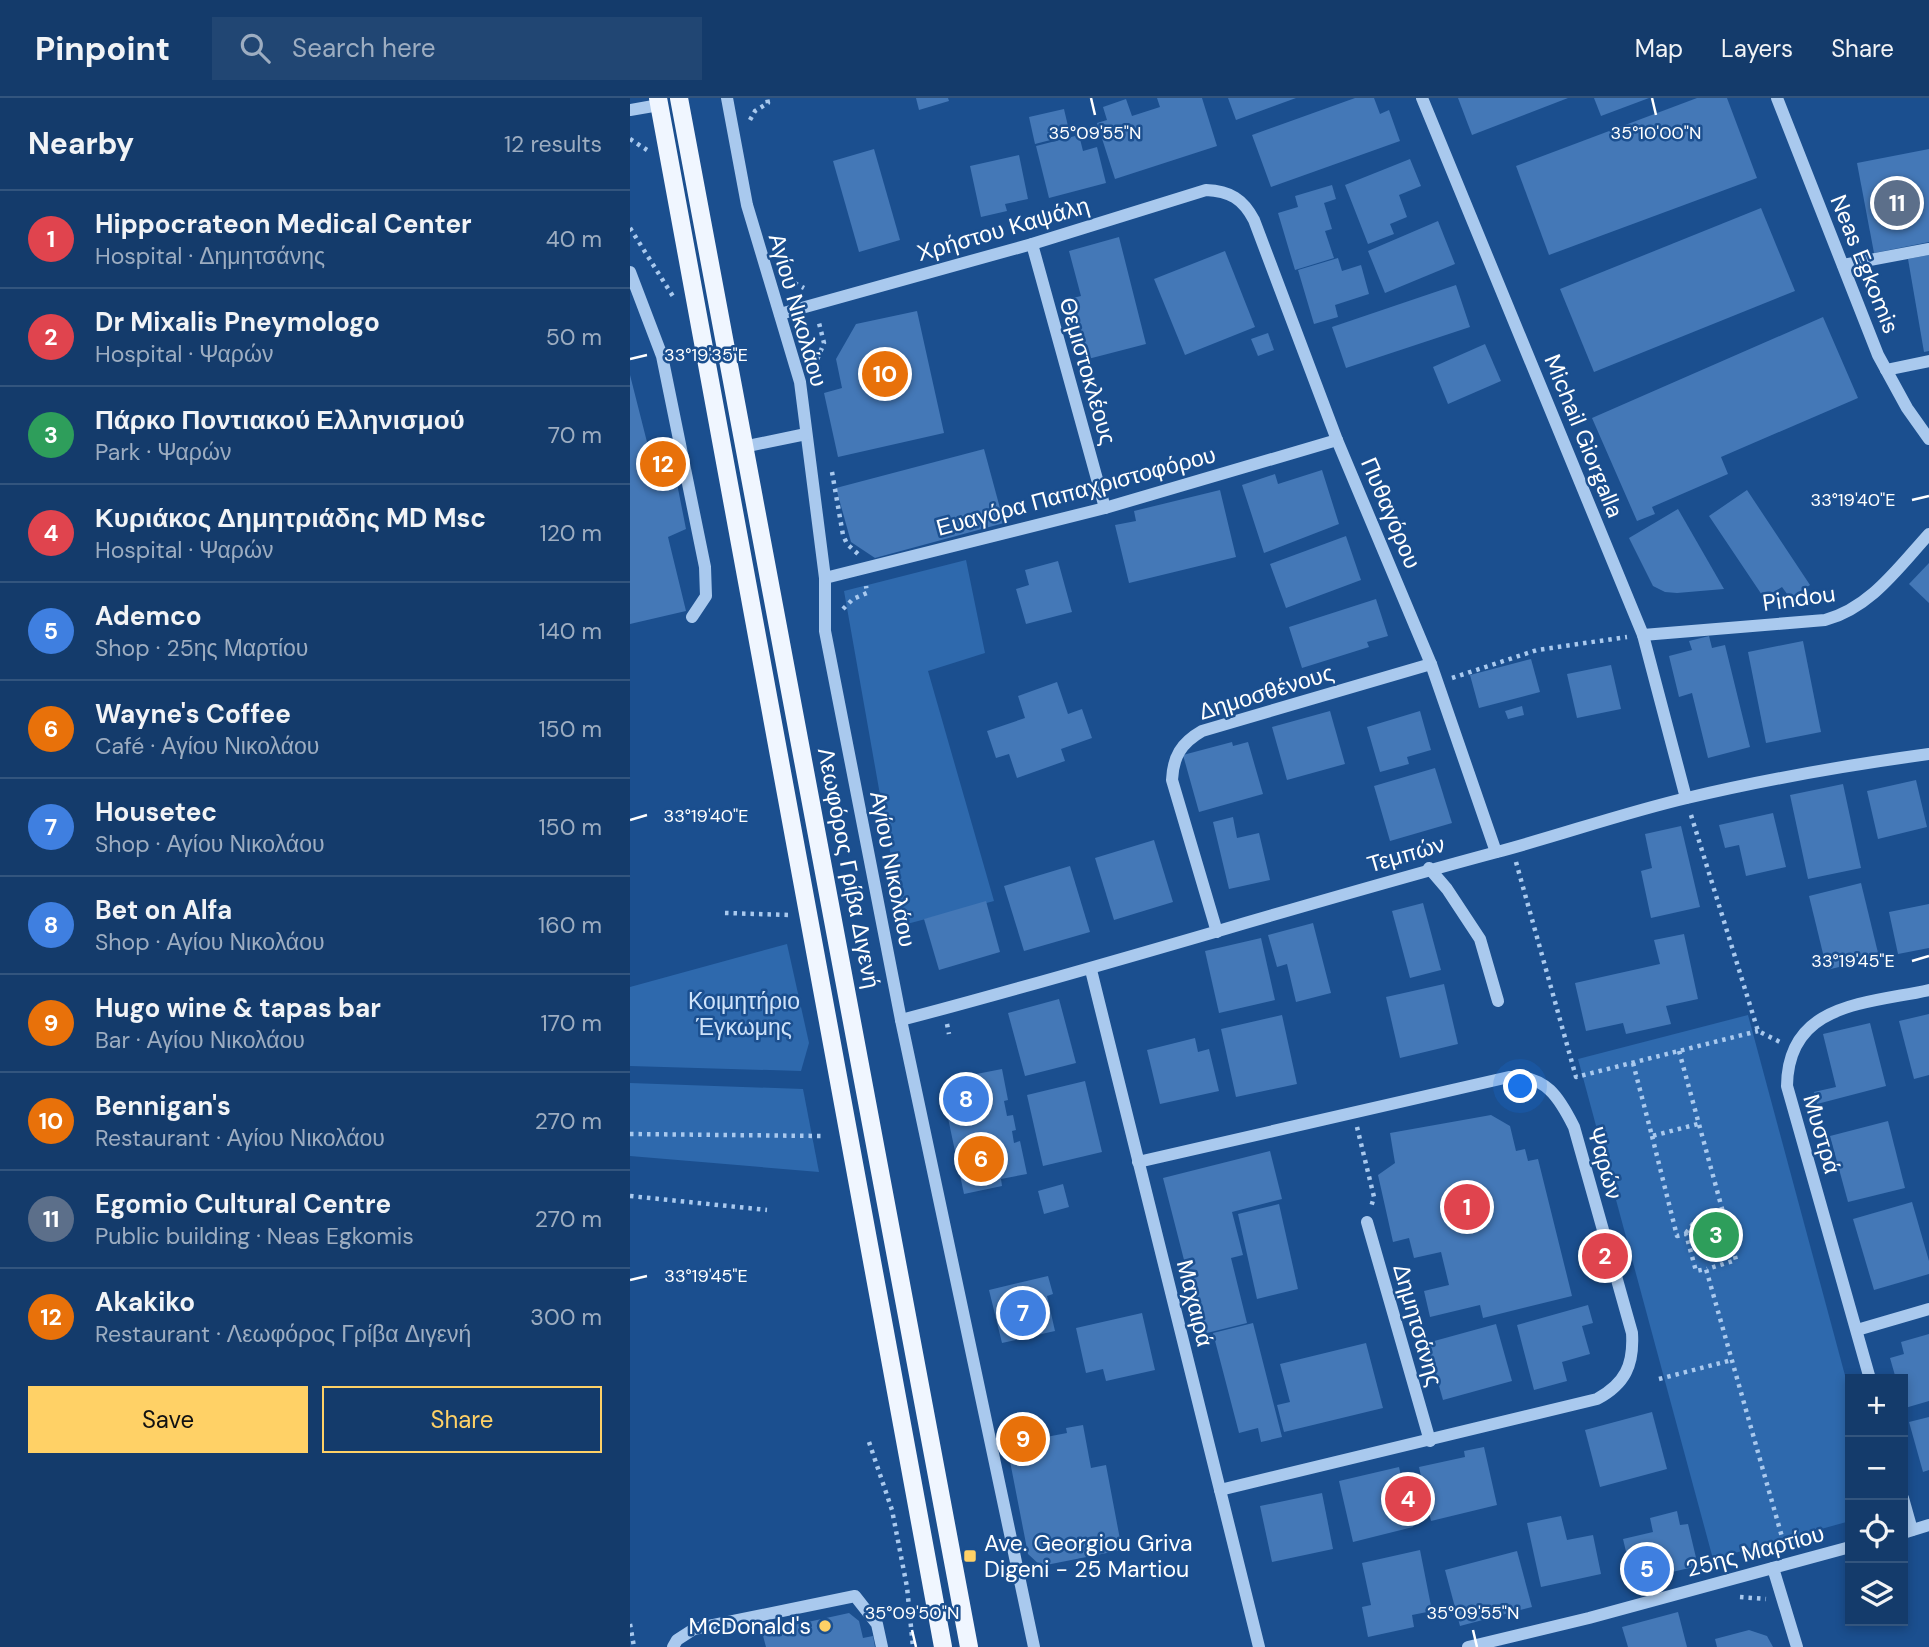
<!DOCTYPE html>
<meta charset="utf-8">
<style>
body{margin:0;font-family:"DM Sans",sans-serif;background:#214673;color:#f1f3f6}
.controls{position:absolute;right:21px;bottom:21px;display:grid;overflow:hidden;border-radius:0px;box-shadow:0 4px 10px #0003}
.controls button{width:63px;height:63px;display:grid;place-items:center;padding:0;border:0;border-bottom:2px solid #33557e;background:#143b6b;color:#f1f3f6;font:35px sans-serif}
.you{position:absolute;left:891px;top:989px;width:24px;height:24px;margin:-18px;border:5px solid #fff;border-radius:50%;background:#1a73e8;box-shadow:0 0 0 10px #1a73e833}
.badge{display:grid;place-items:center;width:46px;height:46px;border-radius:50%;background:#ffd166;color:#fff;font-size:23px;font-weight:700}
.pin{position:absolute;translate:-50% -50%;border:4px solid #fff;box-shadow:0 2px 7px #0006}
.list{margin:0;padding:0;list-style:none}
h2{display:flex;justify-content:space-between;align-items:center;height:91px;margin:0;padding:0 28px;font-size:30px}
h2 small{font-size:23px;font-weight:400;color:#9dadc1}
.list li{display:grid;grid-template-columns:46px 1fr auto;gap:21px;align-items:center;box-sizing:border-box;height:98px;padding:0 28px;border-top:2px solid #33557e}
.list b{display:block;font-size:26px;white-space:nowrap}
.list p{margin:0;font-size:23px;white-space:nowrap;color:#9dadc1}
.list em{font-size:23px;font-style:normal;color:#9dadc1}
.actions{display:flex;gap:14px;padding:21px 28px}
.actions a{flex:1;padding:16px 0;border:2px solid #ffd166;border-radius:0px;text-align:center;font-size:24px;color:#ffd166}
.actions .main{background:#ffd166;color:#111}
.icon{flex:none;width:38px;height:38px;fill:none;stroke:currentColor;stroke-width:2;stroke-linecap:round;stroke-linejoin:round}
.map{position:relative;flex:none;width:1299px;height:1549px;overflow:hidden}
header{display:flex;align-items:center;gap:42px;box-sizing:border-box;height:98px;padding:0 35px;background:#143b6b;border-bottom:2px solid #33557e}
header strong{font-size:33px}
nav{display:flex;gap:38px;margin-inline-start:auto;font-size:24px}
.search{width:490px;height:63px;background:#214673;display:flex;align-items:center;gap:18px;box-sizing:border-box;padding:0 24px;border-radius:0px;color:#9dadc1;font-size:26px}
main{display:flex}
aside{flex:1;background:#143b6b}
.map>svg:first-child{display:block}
</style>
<header>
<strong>Pinpoint</strong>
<div class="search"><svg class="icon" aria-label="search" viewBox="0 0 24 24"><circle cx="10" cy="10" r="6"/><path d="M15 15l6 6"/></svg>Search here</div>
<nav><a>Map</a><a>Layers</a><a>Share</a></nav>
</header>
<main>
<aside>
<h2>Nearby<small>12 results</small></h2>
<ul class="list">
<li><span class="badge" style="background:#e0444e">1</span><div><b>Hippocrateon Medical Center</b><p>Hospital · Δημητσάνης</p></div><em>40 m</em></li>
<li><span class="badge" style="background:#e0444e">2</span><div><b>Dr Mixalis Pneymologo</b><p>Hospital · Ψαρών</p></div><em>50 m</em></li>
<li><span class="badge" style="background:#2e9e5b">3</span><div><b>Πάρκο Ποντιακού Ελληνισμού</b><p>Park · Ψαρών</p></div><em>70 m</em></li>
<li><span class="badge" style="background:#e0444e">4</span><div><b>Κυριάκος Δημητριάδης MD Msc</b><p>Hospital · Ψαρών</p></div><em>120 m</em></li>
<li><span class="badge" style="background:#3f7fe0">5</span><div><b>Ademco</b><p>Shop · 25ης Μαρτίου</p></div><em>140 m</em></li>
<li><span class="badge" style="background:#e8710a">6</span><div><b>Wayne's Coffee</b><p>Café · Αγίου Νικολάου</p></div><em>150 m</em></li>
<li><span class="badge" style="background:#3f7fe0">7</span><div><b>Housetec</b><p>Shop · Αγίου Νικολάου</p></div><em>150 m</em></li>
<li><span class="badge" style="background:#3f7fe0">8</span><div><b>Bet on Alfa</b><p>Shop · Αγίου Νικολάου</p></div><em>160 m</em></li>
<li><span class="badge" style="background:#e8710a">9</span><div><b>Hugo wine &amp; tapas bar</b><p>Bar · Αγίου Νικολάου</p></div><em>170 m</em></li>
<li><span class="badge" style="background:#e8710a">10</span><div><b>Bennigan's</b><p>Restaurant · Αγίου Νικολάου</p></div><em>270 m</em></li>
<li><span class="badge" style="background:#5c6f8a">11</span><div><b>Egomio Cultural Centre</b><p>Public building · Neas Egkomis</p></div><em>270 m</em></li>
<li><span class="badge" style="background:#e8710a">12</span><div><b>Akakiko</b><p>Restaurant · Λεωφόρος Γρίβα Διγενή</p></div><em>300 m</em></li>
</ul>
<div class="actions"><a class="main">Save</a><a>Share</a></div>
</aside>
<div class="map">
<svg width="1299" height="1549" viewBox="0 0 1299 1549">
<rect width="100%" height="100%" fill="#1b4f8f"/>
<!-- green -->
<g fill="#2e69ad">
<path d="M336,462L355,555L298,573L364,803L273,827L214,493Z"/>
<path d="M157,846L179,945L171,973L0,968V889Z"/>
<path d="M1118,917L1220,1296V1423L1083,1461L948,961Z"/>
<path d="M0,985L173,991L189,1074L0,1058Z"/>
</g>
<!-- building -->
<g fill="#4478b7">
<path d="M286,0H318L319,3L289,12Z"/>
<path d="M527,0H572L587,48L485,81L467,25L477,22L473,9L496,1L502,18L530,9Z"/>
<path d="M598,0H666L606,22Z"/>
<path d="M725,0H744L750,16L759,12L770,43L641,89L622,37Z"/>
<path d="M828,0H938L842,37Z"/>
<path d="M964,0H1019L971,18Z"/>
<path d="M1067,0H1097L1127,80L919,157L886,68Z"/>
<path d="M434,11L440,37L405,46L399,19Z"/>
<path d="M449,37L453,53L467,49L476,85L419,100L406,48Z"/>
<path d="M244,51L270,142L229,154L203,63Z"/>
<path d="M1299,51V144L1244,155L1227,65Z"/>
<path d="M389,57L398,101L375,106L377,113L351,119L340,68Z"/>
<path d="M780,61L791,88L769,97L777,119L760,126L764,136L738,146L715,87Z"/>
<path d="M702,87L706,101L694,105L702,131L695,133L704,160L665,172L648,115L668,109L665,98Z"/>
<path d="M1131,110L1165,193L964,274L930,191Z"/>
<path d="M808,123L825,166L755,195L738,153Z"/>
<path d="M489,139L516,246L458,261L443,200L451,198L439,153Z"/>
<path d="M595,153L625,229L555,257L524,181Z"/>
<path d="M1299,157V253L1294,254L1278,161Z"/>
<path d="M708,160L712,173L731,167L739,196L705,207L708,219L684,226L668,172Z"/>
<path d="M826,187L840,229L716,270L702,229Z"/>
<path d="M287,213L314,335L208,359L194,295L212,290L206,261L226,226Z"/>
<path d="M1193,219L1228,300L1091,359L1098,376L1022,409L1025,416L1007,423L962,320Z"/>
<path d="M638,235L644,252L628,258L621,241Z"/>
<path d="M855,246L871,283L818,306L803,269Z"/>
<path d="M0,277L17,344L38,340L56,431L38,439L56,513L0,526Z"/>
<path d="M354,351L374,425L245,460L221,444L206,390Z"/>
<path d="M692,372L709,426L634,455L612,387L645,376L648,386Z"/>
<path d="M590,392L606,459L499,485L485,427L506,423L504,413Z"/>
<path d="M1117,392L1180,487L1160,500L1152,489L1134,500L1079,418Z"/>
<path d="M1048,411L1094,491L1047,495L1035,494L1023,488L999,440Z"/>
<path d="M716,438L731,482L656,510L640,466Z"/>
<path d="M428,463L442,514L396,526L386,491L399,487L395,472Z"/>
<path d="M1299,465V505L1279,486Z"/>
<path d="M746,501L758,538L737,544L739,549L672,570L659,529Z"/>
<path d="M1079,538L1082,550L1095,547L1120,649L1078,660L1062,595L1049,599L1039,558L1062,552L1059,543Z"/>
<path d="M1173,543L1191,634L1136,645L1118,554Z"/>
<path d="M901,561L910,594L849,610L840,577Z"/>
<path d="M981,567L991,611L947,620L937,576Z"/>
<path d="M427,584L438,616L452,611L462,640L431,651L435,663L387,680L379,656L366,660L357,633L395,620L388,598Z"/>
<path d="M892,608L894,617L878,621L875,613Z"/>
<path d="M700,613L715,666L657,682L642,629Z"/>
<path d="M790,613L801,652L777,659L779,666L750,674L737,629Z"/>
<path d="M602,644L603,648L618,644L633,696L569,714L553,657Z"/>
<path d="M805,670L822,725L760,743L744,688Z"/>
<path d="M1286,682L1297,729L1248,741L1237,693Z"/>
<path d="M1213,686L1231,770L1178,781L1160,697Z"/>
<path d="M1143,715L1156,769L1116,778L1109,747L1095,750L1089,727Z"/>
<path d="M603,719L607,740L629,735L640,782L599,791L583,724Z"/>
<path d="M1051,728L1070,809L1021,820L1011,773L1022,770L1015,736Z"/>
<path d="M524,742L543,804L484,822L465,760Z"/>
<path d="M440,768L460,834L394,853L374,788Z"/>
<path d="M1231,785L1249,859L1197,872L1179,798Z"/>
<path d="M356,803L370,854L309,872L294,821Z"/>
<path d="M793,805L811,872L780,880L762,813Z"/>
<path d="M1299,806V850L1268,856L1259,814Z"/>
<path d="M683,825L701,895L666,904L657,866L647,869L638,837Z"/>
<path d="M1054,836L1068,901L1036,908L1041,926L996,936L993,925L956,933L945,885L1030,866L1024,842Z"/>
<path d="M631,840L645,902L589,915L575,853Z"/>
<path d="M814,886L828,946L770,960L756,899Z"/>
<path d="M429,901L446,965L395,978L378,915Z"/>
<path d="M1299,916V977L1284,981L1269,923Z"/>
<path d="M652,917L667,986L606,999L591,931Z"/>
<path d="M1240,925L1256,988L1187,1006L1184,994L1206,989L1193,936Z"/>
<path d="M565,940L568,954L579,951L589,993L530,1006L517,952Z"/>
<path d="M372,971L378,1002L374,1003L377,1018L383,1017L386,1032L382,1033L384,1045L390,1043L397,1076L371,1081L372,1088L334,1096L314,1001L326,980Z"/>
<path d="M455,983L472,1054L413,1068L397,997Z"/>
<path d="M861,1017L880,1028L886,1053L895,1051L898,1063L908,1061L942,1198L853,1220L850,1207L800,1219L794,1193L819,1187L811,1154L784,1160L779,1140L763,1144L748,1077L765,1065L760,1035Z"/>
<path d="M1258,1023L1275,1090L1218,1104L1200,1038Z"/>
<path d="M640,1053L652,1101L602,1114L613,1157L601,1160L617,1225L573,1236L533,1080Z"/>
<path d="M433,1086L439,1109L414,1116L408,1093Z"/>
<path d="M1282,1104L1299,1163V1176L1244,1192L1223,1121Z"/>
<path d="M649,1106L668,1191L627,1201L608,1116Z"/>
<path d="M418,1178L423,1196L417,1198L425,1233L372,1245L359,1192Z"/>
<path d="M958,1207L963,1225L952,1228L960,1256L932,1264L937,1283L904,1292L887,1227Z"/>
<path d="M512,1215L525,1272L476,1283L473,1271L456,1275L446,1230Z"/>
<path d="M623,1225L652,1339L631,1344L628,1330L609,1335L583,1235Z"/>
<path d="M866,1226L882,1283L813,1302L797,1245Z"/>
<path d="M1299,1236V1303L1275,1310L1273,1281H1266L1260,1260L1274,1256L1271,1244Z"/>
<path d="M736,1245L753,1310L654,1334L647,1307L660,1304L650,1266Z"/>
<path d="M1022,1314L1037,1371L970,1389L955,1332Z"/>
<path d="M1299,1319V1372L1293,1374L1279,1324Z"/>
<path d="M453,1327L461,1370L476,1367L492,1452L411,1468L398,1456L378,1353L389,1352L386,1339L410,1334L411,1340L437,1335L436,1330Z"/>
<path d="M854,1349L867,1407L801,1423L789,1369L835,1359L834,1353Z"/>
<path d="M769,1369L783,1429L723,1444L709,1383Z"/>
<path d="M692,1395L703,1451L642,1464L630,1408Z"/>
<path d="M1047,1413L1050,1427L1058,1426L1068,1468L1003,1483L993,1441L1023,1434L1020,1420Z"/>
<path d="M931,1418L937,1442L963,1437L971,1476L911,1489L897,1425Z"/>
<path d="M790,1452L802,1513L782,1517L784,1529L738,1539L732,1509L741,1507L732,1465Z"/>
<path d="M887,1453L902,1509L830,1528L815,1472Z"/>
<path d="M1048,1514L1057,1549H998L992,1529Z"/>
<path d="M219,1515L229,1523L233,1540L243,1538L245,1549H136L132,1534Z"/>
<path d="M1119,1532L1137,1538L1143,1549H1087L1085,1541Z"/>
</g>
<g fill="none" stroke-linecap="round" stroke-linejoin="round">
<!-- path -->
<g stroke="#a9c9ee" stroke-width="4.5" stroke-dasharray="3.5 5" stroke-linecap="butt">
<path d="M120,22L125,13L138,5L137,0"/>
<path d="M0,41L17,52"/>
<path d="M0,130L44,200"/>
<path d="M157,181L174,190"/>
<path d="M184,269L194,245L188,221"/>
<path d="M202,374L213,437L217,446L228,456"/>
<path d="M213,511L223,501L237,495L236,488"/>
<path d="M822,580L907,552L997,539"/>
<path d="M1061,717L1128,933L1152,945"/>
<path d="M886,764L946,979L1128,933"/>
<path d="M95,815L160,817"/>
<path d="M317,926L319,936"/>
<path d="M1049,953L1106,1162L1077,1171"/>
<path d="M1003,965L1022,1038L1068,1026"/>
<path d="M727,1029L744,1099L741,1109"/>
<path d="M0,1036L192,1038"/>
<path d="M1022,1038L1047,1138L1056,1136L1066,1173L1076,1171L1154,1446"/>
<path d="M0,1098L137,1112"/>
<path d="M1056,1135L1066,1122L1093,1114"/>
<path d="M1029,1281L1102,1262"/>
<path d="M239,1344L262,1412L277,1489L283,1549"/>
<path d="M1110,1499L1136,1501"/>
<path d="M0,1526L4,1549"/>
</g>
<!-- minor -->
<g stroke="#a9c9ee" stroke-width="12">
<path d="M97,0L117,107L170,284L195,480V533L271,922L404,1549"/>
<path d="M792,0L1013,537L1056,700"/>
<path d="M1147,0L1248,257L1277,310L1299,341"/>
<path d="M0,12L29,7"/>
<path d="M402,146L475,410"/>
<path d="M1213,167L1299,151"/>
<path d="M0,174L32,258L75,469L76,498L62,519"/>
<path d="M150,216L402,146L576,92C600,93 613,101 624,122L707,342L801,566L866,754"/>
<path d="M1256,272L1299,263"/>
<path d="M113,349L176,336"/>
<path d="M195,480L475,410L707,342"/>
<path d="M1013,537L1195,522C1240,510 1268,470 1299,436"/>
<path d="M799,770L817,791L850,841L868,903"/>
<path d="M587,834L542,682C543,659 551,645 572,633L801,566"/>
<path d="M461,872L629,1549"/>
<path d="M271,922C471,870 668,807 867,754C931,737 993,715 1057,700C1137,681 1218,667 1299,656"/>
<path d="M508,1064L879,979C916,977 929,999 944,1029L1002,1235C1004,1267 995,1286 967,1301L590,1392"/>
<path d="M737,1124L800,1343"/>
<path d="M1227,1232L1299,1211"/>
<path d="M1240,1281L1157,988C1158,905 1235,906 1299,892"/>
<path d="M1273,1400L1282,1432"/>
<path d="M1273,1435L1299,1427"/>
<path d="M1143,1470L1167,1549"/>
<path d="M43,1549L47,1542L64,1531L225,1498L247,1526L252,1549"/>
<path d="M838,1549L959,1520L1220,1449"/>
</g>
<!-- major -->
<g stroke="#f0f6ff" stroke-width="18">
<path d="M28,0L313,1549"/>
<path d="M49,0L339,1549"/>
</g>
</g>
<!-- ticks -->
<path fill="none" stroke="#fff" stroke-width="2.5" d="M461,0L465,17M1022,0L1026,17M0,261L17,257M1282,402L1299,398M0,722L17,717M1282,863L1299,858M0,1182L17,1178M282,1532L286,1549M843,1532L847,1549"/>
<!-- markers -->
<g fill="#ffd166" stroke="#1b4f8f" stroke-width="2.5">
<rect x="333" y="1451" width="14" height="14" rx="3.5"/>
<circle cx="195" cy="1528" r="7"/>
</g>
<g text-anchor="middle" stroke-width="5" stroke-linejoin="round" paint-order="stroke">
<!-- street labels -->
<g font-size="23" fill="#fff" stroke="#1b4f8f">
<text transform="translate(373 131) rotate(-16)" y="8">Χρήστου Καψάλη</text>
<text transform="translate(1235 166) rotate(68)" y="8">Neas Egkomis</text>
<text transform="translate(168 212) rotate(74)" y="8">Αγίου Νικολάου</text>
<text transform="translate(458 273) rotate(74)" y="8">Θεμιστοκλέους</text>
<text transform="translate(954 338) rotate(68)" y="8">Michail Giorgalla</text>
<text transform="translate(446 393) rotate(-15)" y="8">Ευαγόρα Παπαχριστοφόρου</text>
<text transform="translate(761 415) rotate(67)" y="8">Πυθαγόρου</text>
<text transform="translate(1169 500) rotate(-8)" y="8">Pindou</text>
<text transform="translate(636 594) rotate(-17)" y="8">Δημοσθένους</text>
<text transform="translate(776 756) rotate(-16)" y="8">Τεμπών</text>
<text transform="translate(219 770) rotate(79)" y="8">Λεωφόρος Γρίβα Διγενή</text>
<text transform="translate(263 771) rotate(79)" y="8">Αγίου Νικολάου</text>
<text transform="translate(1192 1036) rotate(74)" y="8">Μυστρά</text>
<text transform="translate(975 1065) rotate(74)" y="8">Ψαρών</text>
<text transform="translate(565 1205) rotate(76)" y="8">Μαχαιρά</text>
<text transform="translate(788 1227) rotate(74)" y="8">Δημητσάνης</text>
<text transform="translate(1125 1453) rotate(-15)" y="8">25ης Μαρτίου</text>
</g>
<!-- park labels -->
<g font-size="23" fill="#cfe3fa" stroke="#1b4f8f">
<text x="114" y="911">Κοιμητήριο<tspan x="114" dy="26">Έγκωμης</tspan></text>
</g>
<!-- poi labels -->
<g font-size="23" fill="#fff" stroke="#1b4f8f" text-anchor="start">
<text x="354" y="1453">Ave. Georgiou Griva<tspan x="354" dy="26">Digeni - 25 Martiou</tspan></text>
<text x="181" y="1536" text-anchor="end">McDonald's</text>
</g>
</g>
<g font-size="18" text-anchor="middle" fill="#fff" stroke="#1b4f8f" stroke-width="5" stroke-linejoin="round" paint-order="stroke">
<text x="1026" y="41">35°10'00"N</text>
<text x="465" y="41">35°09'55"N</text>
<text x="76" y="263">33°19'35"E</text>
<text x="1223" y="408">33°19'40"E</text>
<text x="76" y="724">33°19'40"E</text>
<text x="1223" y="869">33°19'45"E</text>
<text x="76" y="1184">33°19'45"E</text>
<text x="282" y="1521">35°09'50"N</text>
<text x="843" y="1521">35°09'55"N</text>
</g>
</svg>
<div class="controls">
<button>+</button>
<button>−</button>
<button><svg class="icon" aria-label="locate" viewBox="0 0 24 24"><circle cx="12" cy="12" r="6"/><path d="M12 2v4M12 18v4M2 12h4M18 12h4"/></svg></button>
<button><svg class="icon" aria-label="layers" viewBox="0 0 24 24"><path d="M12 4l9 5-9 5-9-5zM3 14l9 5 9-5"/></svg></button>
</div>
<div class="you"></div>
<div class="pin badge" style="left:837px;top:1109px;background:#e0444e">1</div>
<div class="pin badge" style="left:975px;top:1158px;background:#e0444e">2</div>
<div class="pin badge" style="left:1086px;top:1137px;background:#2e9e5b">3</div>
<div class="pin badge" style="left:778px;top:1401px;background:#e0444e">4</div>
<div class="pin badge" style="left:1017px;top:1471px;background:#3f7fe0">5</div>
<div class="pin badge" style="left:351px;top:1061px;background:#e8710a">6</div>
<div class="pin badge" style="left:393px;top:1215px;background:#3f7fe0">7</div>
<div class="pin badge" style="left:336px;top:1001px;background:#3f7fe0">8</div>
<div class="pin badge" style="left:393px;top:1341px;background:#e8710a">9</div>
<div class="pin badge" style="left:255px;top:276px;background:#e8710a">10</div>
<div class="pin badge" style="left:1267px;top:105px;background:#5c6f8a">11</div>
<div class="pin badge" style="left:33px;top:366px;background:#e8710a">12</div>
</div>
</main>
